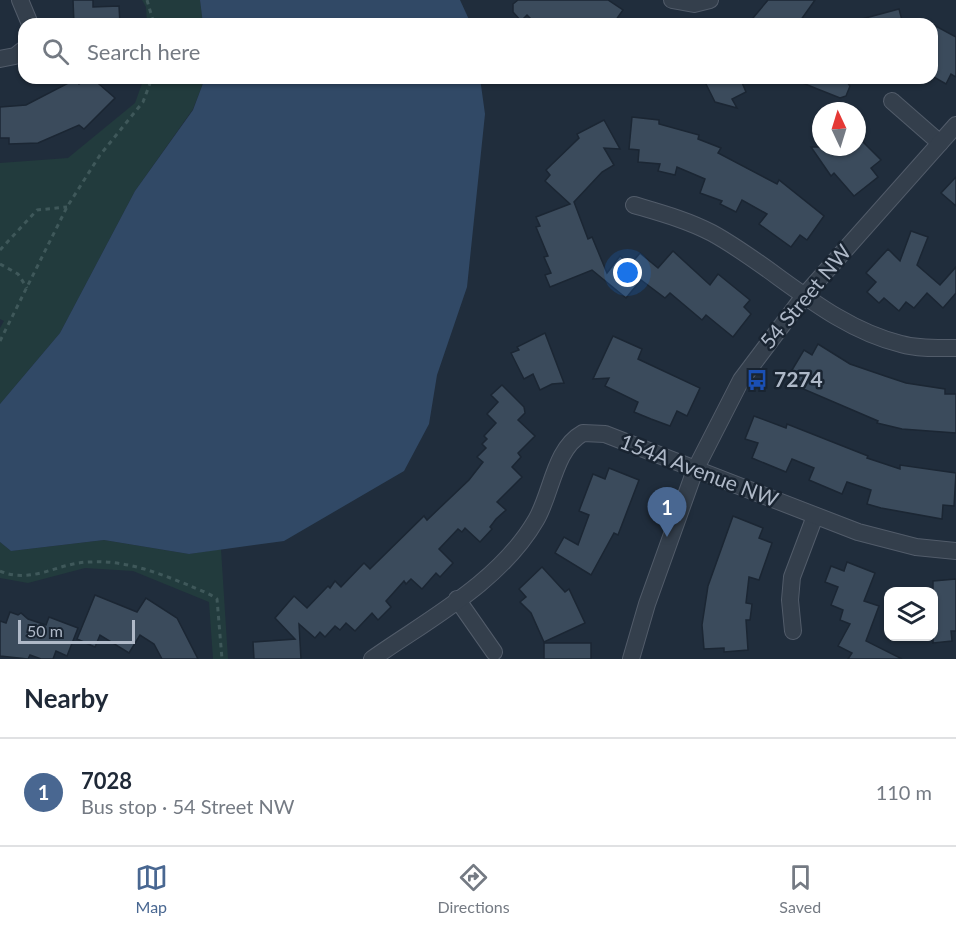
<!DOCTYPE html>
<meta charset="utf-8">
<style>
body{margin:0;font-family:Lato,sans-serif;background:#f2f2f3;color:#1f2937}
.controls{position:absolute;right:18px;bottom:18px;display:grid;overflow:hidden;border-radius:12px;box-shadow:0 2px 4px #0004}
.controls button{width:54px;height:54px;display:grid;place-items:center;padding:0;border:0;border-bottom:2px solid #e0e1e3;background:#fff;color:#1f2937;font:30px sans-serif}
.compass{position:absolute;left:812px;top:102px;width:54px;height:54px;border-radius:50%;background:#fff;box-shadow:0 2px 4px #0004;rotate:356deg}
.scale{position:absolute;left:18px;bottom:15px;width:117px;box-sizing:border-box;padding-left:6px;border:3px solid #afb9c8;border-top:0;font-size:16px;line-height:21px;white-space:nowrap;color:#afb9c8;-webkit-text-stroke:4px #192431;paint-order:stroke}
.you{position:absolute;left:628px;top:273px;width:21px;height:21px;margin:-15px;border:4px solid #fff;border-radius:50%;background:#1a73e8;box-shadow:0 0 0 9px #1a73e833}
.badge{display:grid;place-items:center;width:39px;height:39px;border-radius:50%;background:#496791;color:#fff;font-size:20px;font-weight:700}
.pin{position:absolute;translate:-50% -50px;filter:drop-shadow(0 2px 3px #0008)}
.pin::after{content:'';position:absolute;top:32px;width:21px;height:18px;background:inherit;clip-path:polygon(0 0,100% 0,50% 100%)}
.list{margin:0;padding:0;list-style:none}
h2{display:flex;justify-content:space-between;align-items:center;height:78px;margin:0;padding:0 24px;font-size:26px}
h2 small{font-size:20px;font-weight:400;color:#747a83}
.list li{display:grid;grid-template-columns:39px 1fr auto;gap:18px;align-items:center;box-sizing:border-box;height:108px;padding:0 24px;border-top:2px solid #e0e1e3}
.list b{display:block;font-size:22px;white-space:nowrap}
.list p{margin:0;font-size:20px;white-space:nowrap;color:#747a83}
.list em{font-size:20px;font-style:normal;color:#747a83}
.icon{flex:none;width:33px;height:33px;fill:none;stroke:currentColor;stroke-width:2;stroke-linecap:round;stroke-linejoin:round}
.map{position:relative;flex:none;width:956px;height:659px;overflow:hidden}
.search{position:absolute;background:#fff;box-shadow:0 2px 4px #0004;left:18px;right:18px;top:18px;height:66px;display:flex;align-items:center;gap:15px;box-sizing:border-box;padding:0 21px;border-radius:18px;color:#747a83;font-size:22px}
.sheet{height:186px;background:#fff}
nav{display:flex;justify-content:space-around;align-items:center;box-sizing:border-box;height:84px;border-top:2px solid #e0e1e3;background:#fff;font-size:16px;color:#747a83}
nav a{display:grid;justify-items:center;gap:3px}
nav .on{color:#496791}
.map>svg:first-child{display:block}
</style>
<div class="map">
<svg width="956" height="659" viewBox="0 0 956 659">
<rect width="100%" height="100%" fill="#202d3c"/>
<!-- green -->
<g fill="#223b3d">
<path d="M142,0H200L203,24H147L146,7Z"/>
<path d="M144,78H205L193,109L135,191L60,333L0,404V328L4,321L0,319V163L68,158L135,103Z"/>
<path d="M104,540L189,554L221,549L228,659H213L209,602L133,571L85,568L28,583L0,578V542L11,551Z"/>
</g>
<!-- water -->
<g fill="#314966">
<path d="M200,0H460L471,24H203Z"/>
<path d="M205,78H480L485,114L467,287L437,375L429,424L404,471L284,541L189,554L104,540L11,551L0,542V404L60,333L135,191L193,110Z"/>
</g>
<!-- building -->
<g fill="#3b4b5c" stroke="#1b2633" stroke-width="1.5">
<path d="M73,0H93V7L119,6L120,24H74Z"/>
<path d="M518,0H608L623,10L613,24H536L527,15L521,21L513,12V4Z"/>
<path d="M768,0H815L798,24H748Z"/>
<path d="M899,9L903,24H858V20Z"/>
<path d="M932,24L956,37V77L951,74L946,84L932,76Z"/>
<path d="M88,78H92L115,98L84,129L79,125L38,143L9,144V138H0V107L26,105L76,79L79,84Z"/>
<path d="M703,78H740L746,92L732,99L737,108L715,102Z"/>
<path d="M790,78H844L850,86L846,96L840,98Z"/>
<path d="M632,117L659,120V124L699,135L698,139L721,148L718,153L777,184L779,180L824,216L807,240L800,235L791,247L759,224L767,214L742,200L736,212L720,204L722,201L700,193L705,179L677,167L675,175L658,171L660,164L638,162L639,150L629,149Z"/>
<path d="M604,120L620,149L604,148L614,165L602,172L574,202L588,239L592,237L607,273L620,256L630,265L640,253L658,268L673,251L710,285L718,274L750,300L744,307L751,314L733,337L706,315L702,320L670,293L665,298L641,280L626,298L592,270L550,287L545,275L551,273L544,257L548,256L536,227L540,226L536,217L570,204L545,181L550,175L546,170L579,138L577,134Z"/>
<path d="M857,136L881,160L871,168L878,177L854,196L834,173L831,176L811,147H857Z"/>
<path d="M956,177V206L941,193Z"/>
<path d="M911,231L928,237L917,265L940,285L956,267V293L943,308L927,293L914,308L906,302L899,311L884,298L879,303L867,292L876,282L866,273L888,249L900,261Z"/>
<path d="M545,333L564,383L552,384L540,390L533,374L524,379L511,353L519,350L517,347Z"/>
<path d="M613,336L642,349L638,359L700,388L687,416L677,411L670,426L651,419L634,412L638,402L605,386L609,378L593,379Z"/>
<path d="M818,344L850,364L885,376L906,383L945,389V394H956V433L902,429L877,423L878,421L801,388L804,384L789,375L804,350L812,355Z"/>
<path d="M502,385L524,407L525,413L518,420L535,436L518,453L521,457L512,467L522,477L497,502L506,510L496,519L490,527L492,529L480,542L465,528L462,532L458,529L439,549L453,563L440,577L436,573L422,589L411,579L406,584L404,581L386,601L391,607L378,620L372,613L355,631L346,623L340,630L335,626L325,637L320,632L315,638L299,624L301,659H254L253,642L295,639L275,618L294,596L307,608L328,586L330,588L335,581L341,587L364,563L370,569L424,516L427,520L469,480L483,462L477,457L486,448L482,444L487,439L484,436L496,423L487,414L498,402L491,395Z"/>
<path d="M754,416L786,428L787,424L868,456L867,458L900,469V465L956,473L954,506L943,505L942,519L881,508L867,504L871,490L847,482L842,494L809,480L814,468L792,459L786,472L752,458L758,443L745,439Z"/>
<path d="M609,468L639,480L618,535L614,533L591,575L555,553L564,537L578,545L589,515L579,511L593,474L605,479Z"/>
<path d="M733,516L763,528L759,538L772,543L759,580L749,577L746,603L752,604L750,620H746L748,650L724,652V648L704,649L702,625L708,586Z"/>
<path d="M847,562L875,573L864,601L879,606L866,641L902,659H848L852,653L838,646L850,624L840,620L843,610L831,605L838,587L825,582L831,566L844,571Z"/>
<path d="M542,567L565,592L569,589L585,623L544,642L531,613L520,602L526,597L519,589Z"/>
<path d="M956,579V631H951L952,641L933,643V581Z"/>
<path d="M95,595L137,612L146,598L177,618L198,659H162L154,644L140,635L129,653L100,635L95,647L77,639Z"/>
<path d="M10,612L18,615L21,613L28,619L46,625L49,617L78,628L67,656L56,651L53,659H41L30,655L28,659L0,656V621L6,623Z"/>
<rect x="544" y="643" width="47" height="16"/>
</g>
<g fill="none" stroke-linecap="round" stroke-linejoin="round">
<defs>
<g id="minor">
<path d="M20,0L30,24"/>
<path d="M672,0L694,4L710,0"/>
<path d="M0,59L15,56L24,49"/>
<path d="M892,101L940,143"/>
<path d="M634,205C661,213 687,220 712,233C776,268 828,326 901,344C919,349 938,348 956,348"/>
<path d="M457,599L494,652"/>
<path d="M793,631L790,600L792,577L815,516"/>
<path d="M372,659C429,619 500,582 536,520C552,493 554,449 583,433L605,434L858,532L916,547L956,551"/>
<path d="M631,659L647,604L695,470L741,380L804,296L956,125"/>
</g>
</defs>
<!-- minor casing -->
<use href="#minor" stroke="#525c6a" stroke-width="18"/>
<!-- path -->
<g stroke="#3f585a" stroke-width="3" stroke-dasharray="4.5 4.5" stroke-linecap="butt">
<path d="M147,0L154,24"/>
<path d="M0,250L37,210L67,207"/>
<path d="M0,264L18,274L27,288"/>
<path d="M0,341L67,207L100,155L143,102L152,78"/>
<path d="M0,571C32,585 59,562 90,562C125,560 156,572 188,585C197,589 209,593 217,599L222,659"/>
</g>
<!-- minor -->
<use href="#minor" stroke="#343f4c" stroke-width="16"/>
</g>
<!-- icons -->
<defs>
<symbol id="bus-bare" viewBox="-9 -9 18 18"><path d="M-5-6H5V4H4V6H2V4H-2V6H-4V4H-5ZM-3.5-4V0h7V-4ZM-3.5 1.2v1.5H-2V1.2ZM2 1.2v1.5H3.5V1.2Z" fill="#1a4fb4" stroke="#192431" stroke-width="2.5" paint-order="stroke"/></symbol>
</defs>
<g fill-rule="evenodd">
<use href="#bus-bare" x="742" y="365" width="30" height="30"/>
</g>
<g text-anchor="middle" stroke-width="5" stroke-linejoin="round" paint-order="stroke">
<!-- street labels -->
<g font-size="21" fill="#afb9c8" stroke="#192431">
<text transform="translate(806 297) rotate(-50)" y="7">54 Street NW</text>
<text transform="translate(699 471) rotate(21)" y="7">154A Avenue NW</text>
</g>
<!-- poi labels -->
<g font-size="21" font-weight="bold" fill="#afb9c8" stroke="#192431" text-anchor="start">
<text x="774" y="387">7274</text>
</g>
</g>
</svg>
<div class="controls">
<button><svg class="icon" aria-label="layers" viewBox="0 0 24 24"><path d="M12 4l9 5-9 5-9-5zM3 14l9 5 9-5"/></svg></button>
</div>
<svg class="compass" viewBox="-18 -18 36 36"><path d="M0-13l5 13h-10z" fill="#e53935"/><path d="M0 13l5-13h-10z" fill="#747a83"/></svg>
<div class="scale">50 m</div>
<div class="you"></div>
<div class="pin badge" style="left:667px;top:537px">1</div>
<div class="search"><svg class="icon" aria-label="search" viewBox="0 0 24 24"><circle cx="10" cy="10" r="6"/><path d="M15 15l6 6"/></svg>Search here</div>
</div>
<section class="sheet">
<h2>Nearby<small></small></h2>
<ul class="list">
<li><span class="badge">1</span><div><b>7028</b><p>Bus stop · 54 Street NW</p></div><em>110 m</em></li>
</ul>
</section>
<nav>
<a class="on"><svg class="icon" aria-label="map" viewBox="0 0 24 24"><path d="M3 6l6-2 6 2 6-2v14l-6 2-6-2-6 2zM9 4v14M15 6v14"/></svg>Map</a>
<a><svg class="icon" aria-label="directions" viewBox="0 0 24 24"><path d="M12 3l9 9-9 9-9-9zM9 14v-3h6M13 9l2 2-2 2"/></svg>Directions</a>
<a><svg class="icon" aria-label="saved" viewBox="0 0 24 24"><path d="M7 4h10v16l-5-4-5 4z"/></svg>Saved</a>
</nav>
